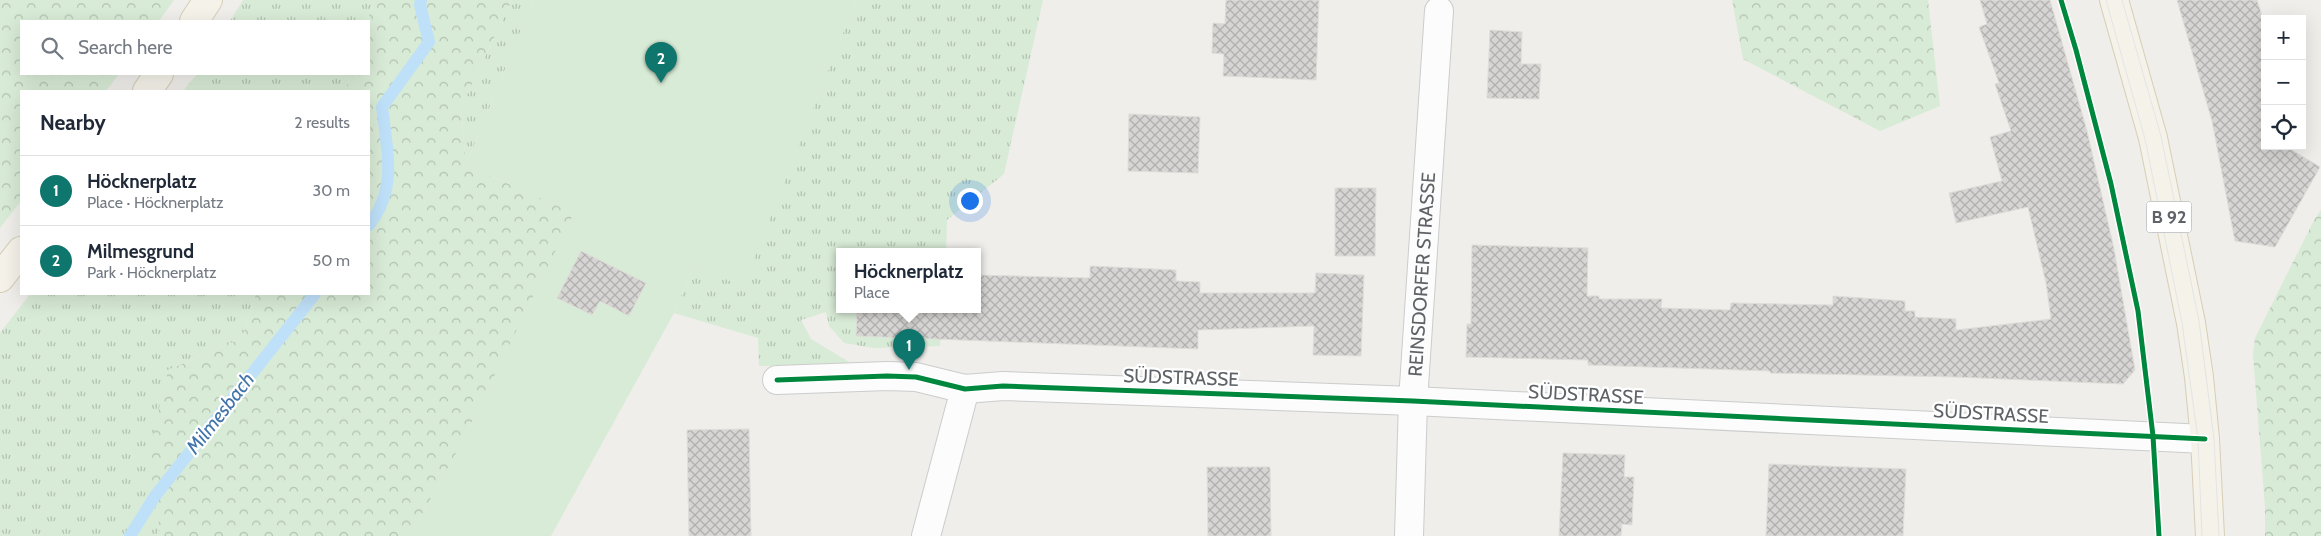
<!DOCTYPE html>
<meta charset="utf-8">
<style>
body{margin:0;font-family:Cabin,sans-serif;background:#f6f6f7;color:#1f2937}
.controls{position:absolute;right:15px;top:15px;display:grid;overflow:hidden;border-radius:0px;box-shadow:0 5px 20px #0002}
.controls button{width:45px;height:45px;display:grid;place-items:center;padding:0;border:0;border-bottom:1px solid #e0e1e3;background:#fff;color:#1f2937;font:25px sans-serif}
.you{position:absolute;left:969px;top:200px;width:18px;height:18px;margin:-12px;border:4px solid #fff;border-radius:50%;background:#1a73e8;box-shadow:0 0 0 8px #1a73e833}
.badge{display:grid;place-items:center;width:32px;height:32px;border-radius:50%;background:#0f766e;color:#fff;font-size:16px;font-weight:700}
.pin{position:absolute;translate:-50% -41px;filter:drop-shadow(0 1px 2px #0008)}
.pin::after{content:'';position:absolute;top:26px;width:18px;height:15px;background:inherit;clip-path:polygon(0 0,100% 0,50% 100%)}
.popup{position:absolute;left:836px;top:248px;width:145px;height:65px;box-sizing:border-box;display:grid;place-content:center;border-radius:0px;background:#fff;filter:drop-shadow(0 1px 4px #0005);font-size:16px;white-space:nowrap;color:#747a83}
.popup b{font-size:19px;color:#1f2937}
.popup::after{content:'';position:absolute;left:50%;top:100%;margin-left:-10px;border:10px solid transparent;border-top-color:#fff}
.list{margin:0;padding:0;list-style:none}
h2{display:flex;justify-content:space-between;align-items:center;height:65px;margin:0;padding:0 20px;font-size:21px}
h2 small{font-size:16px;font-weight:400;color:#747a83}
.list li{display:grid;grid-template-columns:32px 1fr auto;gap:15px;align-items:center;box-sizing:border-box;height:70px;padding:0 20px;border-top:1px solid #e0e1e3}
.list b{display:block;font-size:19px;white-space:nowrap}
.list p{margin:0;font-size:16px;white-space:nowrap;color:#747a83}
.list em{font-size:16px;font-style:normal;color:#747a83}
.icon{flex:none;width:28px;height:28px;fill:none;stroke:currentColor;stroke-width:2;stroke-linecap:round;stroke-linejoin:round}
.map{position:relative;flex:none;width:2321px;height:536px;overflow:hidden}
.search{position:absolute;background:#fff;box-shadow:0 5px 20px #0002;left:20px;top:20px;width:350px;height:55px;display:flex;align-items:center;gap:12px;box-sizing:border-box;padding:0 18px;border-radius:0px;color:#747a83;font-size:19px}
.panel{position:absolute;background:#fff;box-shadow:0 5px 20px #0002;left:20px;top:90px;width:350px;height:205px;border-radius:0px}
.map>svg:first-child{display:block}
</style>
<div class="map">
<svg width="2321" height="536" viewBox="0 0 2321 536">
<defs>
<pattern id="grass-tufts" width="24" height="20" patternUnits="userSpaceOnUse" patternTransform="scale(1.25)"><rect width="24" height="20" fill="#d8ebd6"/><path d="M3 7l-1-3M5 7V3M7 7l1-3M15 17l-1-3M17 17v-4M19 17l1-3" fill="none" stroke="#b2c2b1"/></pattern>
<pattern id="forest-crowns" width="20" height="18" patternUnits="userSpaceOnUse" patternTransform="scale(1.25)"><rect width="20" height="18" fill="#d8ebd6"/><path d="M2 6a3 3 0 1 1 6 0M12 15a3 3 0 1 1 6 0" fill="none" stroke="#b2c2b1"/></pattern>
<pattern id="building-cross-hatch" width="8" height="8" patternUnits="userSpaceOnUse" patternTransform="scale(1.25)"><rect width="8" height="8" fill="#d6d5d3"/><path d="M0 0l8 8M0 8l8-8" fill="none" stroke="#b1b0af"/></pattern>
</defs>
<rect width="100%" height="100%" fill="#efeeea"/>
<!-- grass -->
<g fill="url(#grass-tufts)">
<path d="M243,0H375L367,21H230Z"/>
<path d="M512,0H533L466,165L461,107Z"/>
<path d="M856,0H1043L1004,174L947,220L946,251H840V309H942L940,346L874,348L844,343L829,326L826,312L801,320L811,339L854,365L759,366L758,338L674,313L694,265L743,286Z"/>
<path d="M197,74H350L346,91H183Z"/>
<path d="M30,294H256L242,338L168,370L148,460L160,530L156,536H0V333Z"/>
</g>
<!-- forest -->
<g fill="url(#forest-crowns)">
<path d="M0,0H174L159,21H21V74H119L106,91H21V201L0,228Z"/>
<path d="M375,0H512L461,107L466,165L575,213L459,448L410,536H156L160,530L147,460L168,370L242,338L256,294H369V91H346L350,74H369V21H367Z"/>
<path d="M1732,0H1928L1940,106L1880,131L1743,59Z"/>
<path d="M2321,210V536H2265V507L2253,355L2255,338L2314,220Z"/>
</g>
<!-- garden -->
<path fill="#d8ebd6" d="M533,0H856L743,287L694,265L674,313L551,536H410L459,448L574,213L466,165Z"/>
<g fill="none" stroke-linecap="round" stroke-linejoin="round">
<!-- stream -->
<g stroke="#bfe0f9" stroke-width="12">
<path d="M369,225C398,188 387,150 382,107L429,42L420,5L421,0"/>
<path d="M130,536L155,496L315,294"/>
</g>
</g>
<!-- building -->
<g fill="url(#building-cross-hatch)" stroke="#deddd9">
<path d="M1226,0H1319L1316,80L1223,76L1224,54L1212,53L1213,23L1225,24Z"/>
<path d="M1980,0H2050L2087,131L2114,249L2135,370L2123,384L1955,377L1770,373V371L1588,365V360L1466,357L1467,324H1471L1472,245L1588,248L1587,296H1599V299H1662L1661,308L1730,310L1731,303L1833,305V296L1905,301V311H1915V317L1956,319V330L2051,319L2046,283L2028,207L1956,223L1949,193L2002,181L1990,137L2011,131L1995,84L1999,83L1979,27L1987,24Z"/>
<path d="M2177,0H2257L2265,25V146H2285L2320,167L2275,247L2235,241L2212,121Z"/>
<path d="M1490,30L1522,32L1521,64H1541L1539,99L1487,98Z"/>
<path d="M1129,114L1200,117L1198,173L1128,171Z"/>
<path d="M1335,188H1376L1375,256H1335Z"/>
<path d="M581,251L646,283L629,316L600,301L592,315L557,298Z"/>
<path d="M1090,266L1176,270V281L1200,282V293H1315L1316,273L1364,275L1361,356L1313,355L1314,326L1198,330V349L856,336L857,309H978V275L1090,278Z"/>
<path d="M749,429L751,536H689L687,430Z"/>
<path d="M1563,453L1625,455L1624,477H1634L1632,525L1622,524L1621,536H1559Z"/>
<path d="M1769,464L1906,469L1903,536H1766Z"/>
<path d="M1207,467H1270L1271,536H1208Z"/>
</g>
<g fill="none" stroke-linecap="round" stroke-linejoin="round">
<defs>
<g id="minor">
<path d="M777,380L887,376L916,377L965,389L1003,386L1413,401L2205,439"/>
<path d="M926,536L965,389"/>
<path id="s1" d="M1409,536L1413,401L1439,11"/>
</g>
<g id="major">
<path d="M2114,0L2153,138L2191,323L2199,377L2205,439L2210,536"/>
<path d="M194,21L208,0"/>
<path d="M147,91L159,74"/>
<path d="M0,278L21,251"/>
</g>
</defs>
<!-- minor casing -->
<use href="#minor" stroke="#cbcccc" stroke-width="30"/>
<!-- major casing -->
<use href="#major" stroke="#d7ceb8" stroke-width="30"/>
<!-- minor -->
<use href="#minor" stroke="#fdfcfc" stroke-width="28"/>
<!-- major -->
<use href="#major" stroke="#f4f2e9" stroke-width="28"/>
<!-- tram -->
<g stroke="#e4e4e4" stroke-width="1">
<path d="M2106,0L2145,139L2182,323L2198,439L2202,536"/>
<path d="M2122,0L2161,136L2199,321L2214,439L2219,536"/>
</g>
<defs>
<g id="cycleway">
<path d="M2061,0L2076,50L2111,184L2138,311L2153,436L2159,536"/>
<path d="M777,380L887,376L916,377L965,389L1003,386L1413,401L2205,439"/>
</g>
</defs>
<!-- cycleway casing -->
<use href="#cycleway" stroke="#fff" stroke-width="8"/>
<!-- cycleway -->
<use href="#cycleway" stroke="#00873e" stroke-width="5"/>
</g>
<g text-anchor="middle" stroke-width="4.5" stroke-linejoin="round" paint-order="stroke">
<!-- shield labels -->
<rect fill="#fff" stroke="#8f9295" stroke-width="1" x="2146.5" y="201.5" width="45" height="31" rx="4"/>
<g font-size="18" font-weight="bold" fill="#5f6368">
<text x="2169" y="223">B 92</text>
</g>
<!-- street labels -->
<g font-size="19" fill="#5f6368" stroke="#fff">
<text dy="7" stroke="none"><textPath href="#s1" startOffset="262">REINSDORFER STRASSE</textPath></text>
<text transform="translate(1181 377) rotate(2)" y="7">SÜDSTRASSE</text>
<text transform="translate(1586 394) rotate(3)" y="7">SÜDSTRASSE</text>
<text transform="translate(1991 413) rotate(3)" y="7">SÜDSTRASSE</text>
</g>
<!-- water labels -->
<g font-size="20" font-style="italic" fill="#4174aa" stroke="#fff">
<text transform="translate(220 413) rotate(-52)" y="7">Milmesbach</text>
</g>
</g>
</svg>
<div class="controls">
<button>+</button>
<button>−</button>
<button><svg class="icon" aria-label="locate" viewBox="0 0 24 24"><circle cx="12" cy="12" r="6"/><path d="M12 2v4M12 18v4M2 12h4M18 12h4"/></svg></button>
</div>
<div class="you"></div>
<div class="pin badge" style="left:909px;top:370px">1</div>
<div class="popup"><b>Höcknerplatz</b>Place</div>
<div class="pin badge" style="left:661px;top:83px">2</div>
<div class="search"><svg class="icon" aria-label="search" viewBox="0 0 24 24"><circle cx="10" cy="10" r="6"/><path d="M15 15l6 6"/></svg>Search here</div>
<section class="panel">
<h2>Nearby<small>2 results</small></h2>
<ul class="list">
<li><span class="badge">1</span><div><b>Höcknerplatz</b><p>Place · Höcknerplatz</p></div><em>30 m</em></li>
<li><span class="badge">2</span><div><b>Milmesgrund</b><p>Park · Höcknerplatz</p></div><em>50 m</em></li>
</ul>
</section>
</div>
